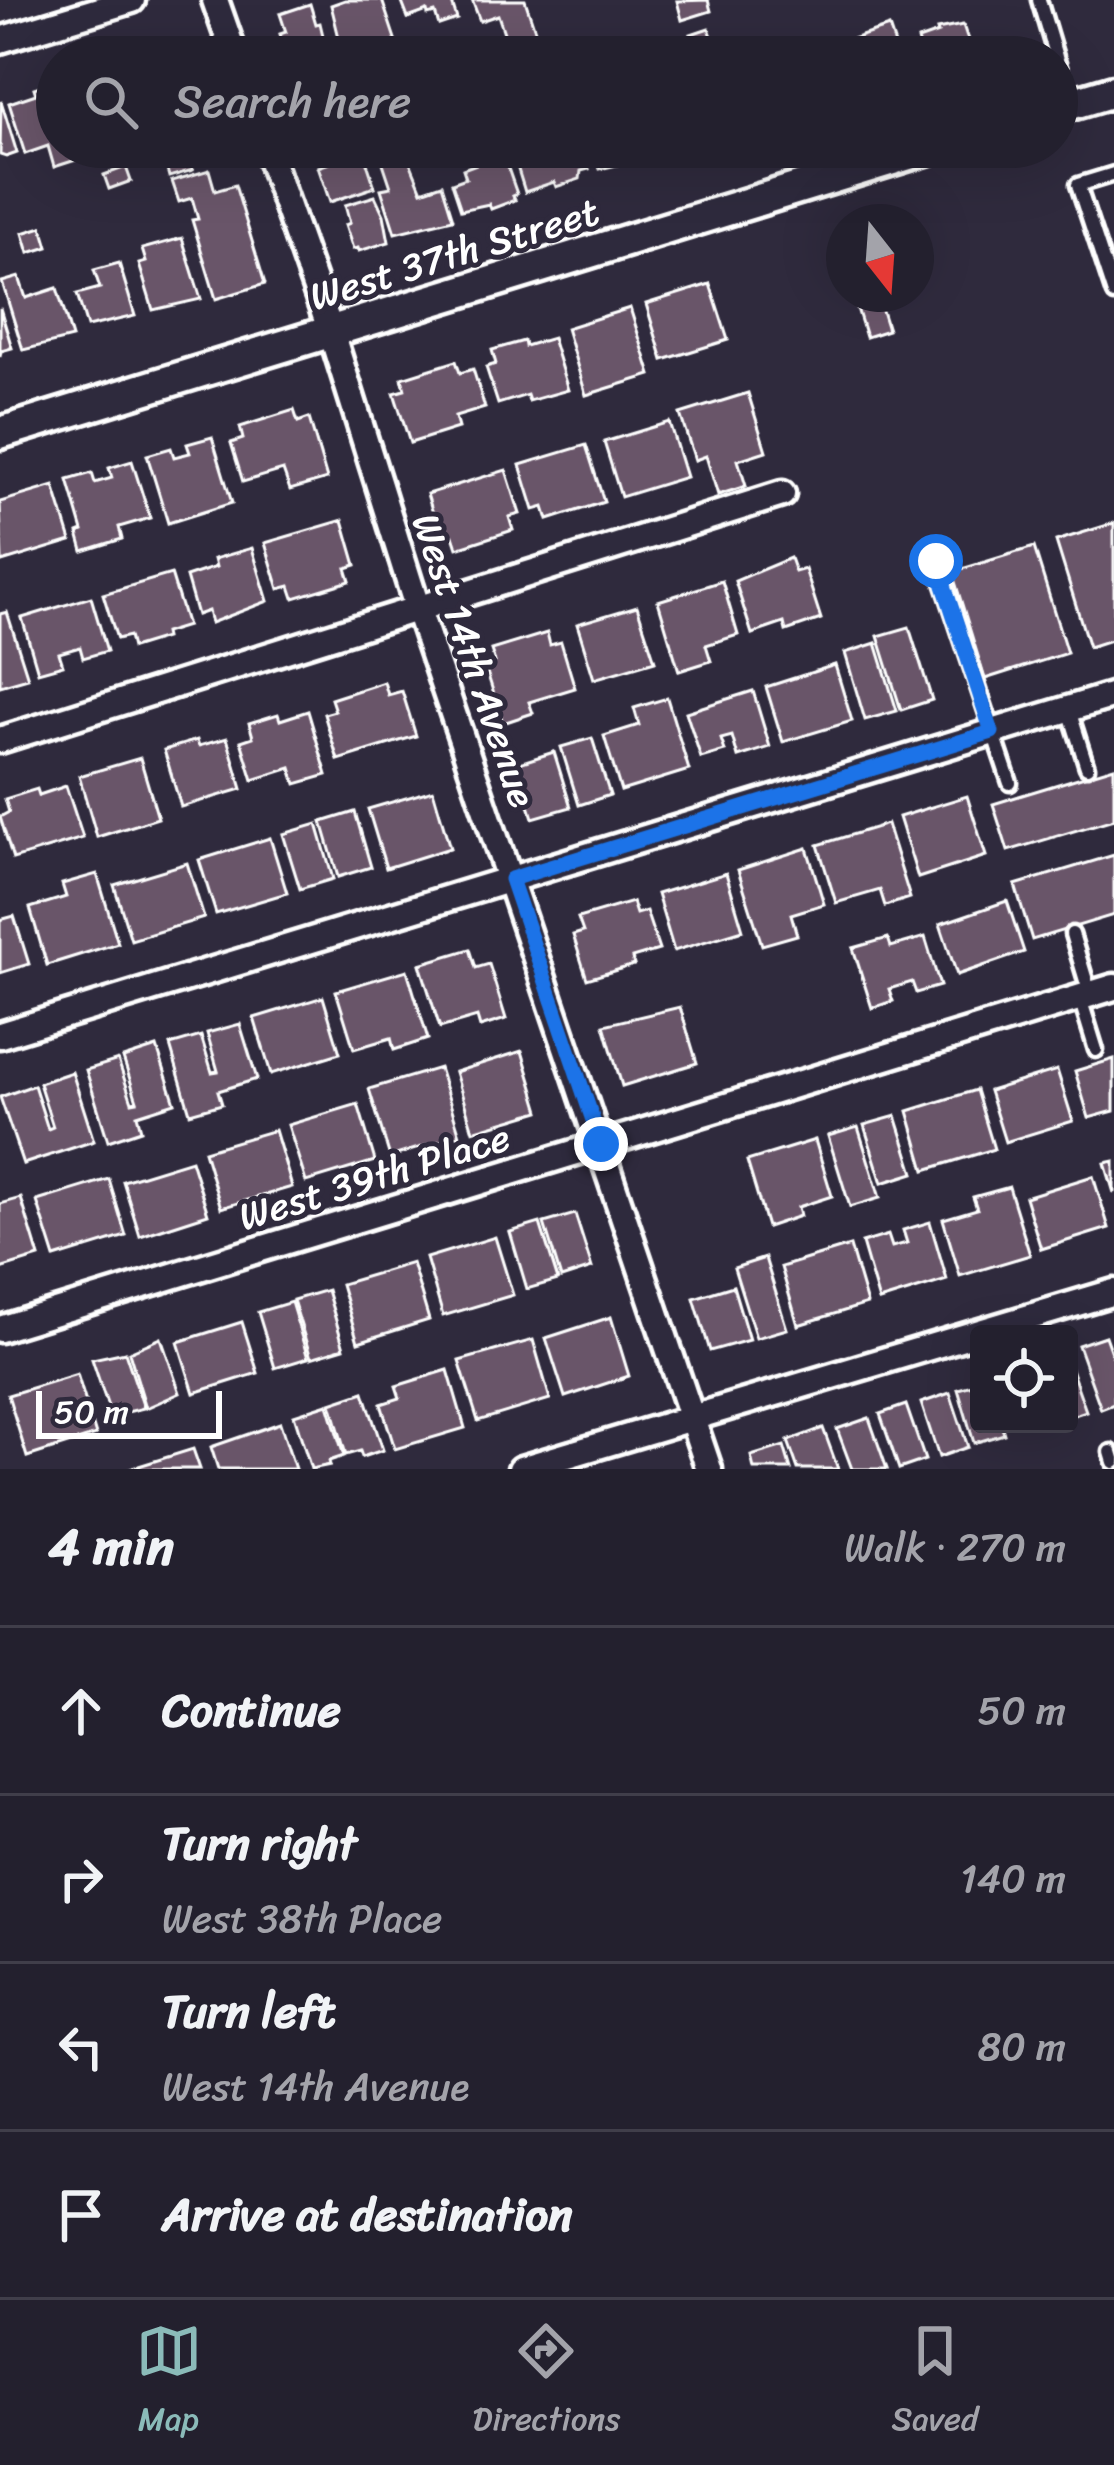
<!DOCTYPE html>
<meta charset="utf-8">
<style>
body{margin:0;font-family:Sriracha,sans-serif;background:#2f2d3a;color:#f1f3f6}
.controls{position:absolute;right:36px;bottom:36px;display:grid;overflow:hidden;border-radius:12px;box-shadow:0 12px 48px #0002}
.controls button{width:108px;height:108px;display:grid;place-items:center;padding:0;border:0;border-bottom:3px solid #403e4a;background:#23202e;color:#f1f3f6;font:60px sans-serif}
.compass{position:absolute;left:826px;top:204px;width:108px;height:108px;border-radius:50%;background:#23202e;box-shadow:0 12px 48px #0002;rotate:163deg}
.scale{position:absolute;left:36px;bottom:30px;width:186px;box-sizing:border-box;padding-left:12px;border:6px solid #fff;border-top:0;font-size:33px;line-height:42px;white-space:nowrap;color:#fff;-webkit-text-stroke:9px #2f2a3d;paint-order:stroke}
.stop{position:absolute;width:36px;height:36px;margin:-27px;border:9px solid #1a73e8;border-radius:50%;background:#fff}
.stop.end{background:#1a73e8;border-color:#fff;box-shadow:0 3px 12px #0008}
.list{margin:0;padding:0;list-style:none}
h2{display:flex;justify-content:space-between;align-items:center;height:156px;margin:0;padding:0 48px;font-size:51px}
h2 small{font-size:39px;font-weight:400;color:#a3a3aa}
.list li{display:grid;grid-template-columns:78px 1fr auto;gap:36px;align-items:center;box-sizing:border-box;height:168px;padding:0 48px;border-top:3px solid #403e4a}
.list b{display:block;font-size:45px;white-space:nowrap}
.list p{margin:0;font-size:39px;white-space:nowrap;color:#a3a3aa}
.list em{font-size:39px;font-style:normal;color:#a3a3aa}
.icon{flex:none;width:66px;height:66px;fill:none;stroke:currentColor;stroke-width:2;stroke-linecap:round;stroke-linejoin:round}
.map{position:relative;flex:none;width:1114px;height:1469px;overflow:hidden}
.search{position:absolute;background:#23202e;box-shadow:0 12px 48px #0002;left:36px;right:36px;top:36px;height:132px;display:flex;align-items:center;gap:30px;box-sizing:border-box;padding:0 42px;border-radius:66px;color:#a3a3aa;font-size:45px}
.sheet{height:828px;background:#23202e}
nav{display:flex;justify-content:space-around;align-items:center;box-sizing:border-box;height:168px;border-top:3px solid #403e4a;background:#23202e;font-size:33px;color:#a3a3aa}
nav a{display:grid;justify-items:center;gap:6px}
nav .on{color:#8bbbb9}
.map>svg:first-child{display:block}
</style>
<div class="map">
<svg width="1114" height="1469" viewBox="0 0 1114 1469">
<rect width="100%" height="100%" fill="#2f2a3d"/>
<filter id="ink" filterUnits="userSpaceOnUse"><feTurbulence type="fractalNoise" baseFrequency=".00833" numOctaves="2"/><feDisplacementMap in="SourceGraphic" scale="24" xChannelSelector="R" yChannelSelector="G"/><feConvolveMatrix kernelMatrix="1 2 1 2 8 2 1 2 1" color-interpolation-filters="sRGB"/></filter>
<g filter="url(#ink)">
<!-- building -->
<g fill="#695469" stroke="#fff" stroke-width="3">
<path d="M345,0H382L401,57H382L377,43L343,54L331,5Z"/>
<path d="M401,0H451L457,19L439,25L435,13L428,15L427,11L408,18Z"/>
<path d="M472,0H525L544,57H512L498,15L480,21Z"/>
<path d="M708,0L711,11L682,20L677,1Z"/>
<path d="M310,4L316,24L320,23L328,57H288L280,34L286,32L280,14Z"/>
<path d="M963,25L973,55L923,57L918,40L938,33L937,30Z"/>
<path d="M889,27L899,57H848L843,42Z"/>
<path d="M709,28L715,45L719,44L723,57H699L691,34Z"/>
<path d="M751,41L756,57H736L733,47Z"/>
<path d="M183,44L188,57H160L165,55L164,51Z"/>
<path d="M55,81L57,147H75L79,159L54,167L48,146L25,154L9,103L36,94L34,88Z"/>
<path d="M1,101L17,153L6,157L0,155Z"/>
<path d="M522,147H582L589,169L581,171L580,179L556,187L554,182L525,192L516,163L526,160Z"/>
<path d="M593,147H643L647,158L600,169Z"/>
<path d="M187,148L193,170L169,177L163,155Z"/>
<path d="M405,150L422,191L442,184L453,219L395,233L381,189L391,187L381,157Z"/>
<path d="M363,151L375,187L330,202L318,167Z"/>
<path d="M503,154L517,194L513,196L515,200L491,209L489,204L461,210L452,183L466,178L463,169Z"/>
<path d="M126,167L131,181L109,189L104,175Z"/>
<path d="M209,170L215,191L235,185L265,284L216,299L192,220L198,219L192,198L179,202L172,181Z"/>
<path d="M375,196L384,215L389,242L359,251L358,248L353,249L345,225L350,223L345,205Z"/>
<path d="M42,227L48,247L29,253L23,233Z"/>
<path d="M182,238L201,299L153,310L139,264L146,262L142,249Z"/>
<path d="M119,263L135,316L87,327L77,294L100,288L94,270Z"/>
<path d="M19,277L26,298L57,288L72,338L23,350L2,282Z"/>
<path d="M710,284L728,340L663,360L646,304Z"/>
<path d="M878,298L888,330L866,337L856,305Z"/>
<path d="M0,308L12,348L1,351L0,357Z"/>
<path d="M630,308L651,375L586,395L566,328Z"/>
<path d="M552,338L568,390L529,401L527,395L498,404L486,367L496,364L492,350L524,341L525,346Z"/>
<path d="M456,361L460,373L473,369L485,408L455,417L458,428L410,443L394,393L405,390L402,378Z"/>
<path d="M748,393L766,451L738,460L746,486L718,495L706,456L695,460L680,414Z"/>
<path d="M294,410L298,422L309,418L327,479L290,490L283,470L243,482L231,443L243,439L240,427Z"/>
<path d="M669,422L686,477L621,497L604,442Z"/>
<path d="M212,437L232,503L168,523L147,455L171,448L174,457L190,453L187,444Z"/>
<path d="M586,445L604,502L548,520L544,507L534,510L520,465Z"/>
<path d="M132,461L150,518L119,527L122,539L83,551L78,533L83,531L68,480L92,473L95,483L112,478L109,468Z"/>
<path d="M506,470L520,514L509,517L513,530L457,548L453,536L441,539L427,494Z"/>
<path d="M54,486L71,541L2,562L0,502Z"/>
<path d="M343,520L356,565L346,568L350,581L294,598L290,586L279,589L265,543Z"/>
<path d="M1114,523V639L1089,647L1056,541Z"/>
<path d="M1034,547L1067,653L985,679L952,572Z"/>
<path d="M252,548L268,601L211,623L208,611L197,615L186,577L216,567L214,559Z"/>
<path d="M790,558L795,572L805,569L821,619L786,631L784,623L752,634L735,581Z"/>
<path d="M171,574L187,626L164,633L165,638L132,648L129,636L117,639L103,594Z"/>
<path d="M722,581L738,635L706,645L711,661L679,671L658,601Z"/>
<path d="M91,597L107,651L83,658L80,647L59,653L63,665L38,672L22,618Z"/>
<path d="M637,606L655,661L594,679L577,624Z"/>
<path d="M7,612L28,678L0,686V614Z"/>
<path d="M909,627L932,700L901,710L878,636Z"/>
<path d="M547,633L550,645L561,642L575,688L529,702L533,713L503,723L485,666L495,662L491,650Z"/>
<path d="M876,643L897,711L865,720L845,653Z"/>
<path d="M835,665L852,721L783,742L766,687Z"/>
<path d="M384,682L388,695L402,691L416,736L338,760L324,714L335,711L331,699Z"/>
<path d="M753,691L770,747L738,757L732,736L721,739L725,751L701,758L686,712Z"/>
<path d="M667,698L689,770L621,791L604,736L639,725L634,708Z"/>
<path d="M308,711L327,775L296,784L291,768L253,780L241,741L253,737L249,723L278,714L280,720Z"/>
<path d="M227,738L242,789L181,807L164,750L197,740L199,746Z"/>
<path d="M592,738L610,795L579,805L561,747Z"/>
<path d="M554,752L571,807L533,818L516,764Z"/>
<path d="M140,758L158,818L97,837L79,776Z"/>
<path d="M1114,767V819L1008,851L993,804Z"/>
<path d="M66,786L83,838L13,859L0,817L9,812L5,799L37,789L39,795Z"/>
<path d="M433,790L450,848L386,868L368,809Z"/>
<path d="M967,796L986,856L918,878L899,817Z"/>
<path d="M355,812L371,867L338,877L322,822Z"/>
<path d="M317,824L333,879L300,889L283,834Z"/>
<path d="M887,824L910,898L885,906L880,890L836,903L818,845Z"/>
<path d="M270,838L287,893L216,914L199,860Z"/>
<path d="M807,848L824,904L791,914L797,935L762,945L738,870Z"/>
<path d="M1114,855V915L1032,940L1015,885Z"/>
<path d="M187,863L204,918L131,940L114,885Z"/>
<path d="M726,873L743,930L674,951L657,894Z"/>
<path d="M97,874L118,943L47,965L30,908L66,897L62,884Z"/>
<path d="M1007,901L1024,952L957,975L940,924Z"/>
<path d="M632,902L636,914L646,911L659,950L632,958L634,965L587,979L573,935L583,932L578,918Z"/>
<path d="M14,916L29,964L0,973V920Z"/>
<path d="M925,937L940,986L916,993L912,982L889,989L893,1001L872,1008L853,948L888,938L891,947Z"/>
<path d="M470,949L476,968L489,964L506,1019L480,1027L477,1017L440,1028L420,964Z"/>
<path d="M407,970L428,1039L394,1050L391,1038L354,1049L336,991Z"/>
<path d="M323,997L340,1053L271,1074L254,1018Z"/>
<path d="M680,1007L697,1063L622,1086L604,1025Z"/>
<path d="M240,1024L257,1079L218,1091L222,1104L190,1113L170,1045L201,1036L212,1072L218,1071L207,1033Z"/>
<path d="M157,1047L175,1103L137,1115L141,1130L108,1141L86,1070L118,1060L132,1102L137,1101L123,1058Z"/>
<path d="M522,1051L540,1111L473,1131L455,1072Z"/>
<path d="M1114,1059V1111L1089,1118L1075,1071Z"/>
<path d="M439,1068L460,1135L390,1157L369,1089Z"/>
<path d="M1057,1070L1073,1121L1005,1142L989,1091Z"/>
<path d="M72,1072L94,1141L23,1164L0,1097L34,1085L48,1129L53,1127L39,1083Z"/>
<path d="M976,1090L994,1149L925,1170L908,1111Z"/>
<path d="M358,1104L375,1161L306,1182L288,1125Z"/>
<path d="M896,1116L914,1173L882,1183L864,1125Z"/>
<path d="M858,1127L880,1198L850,1207L828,1136Z"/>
<path d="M275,1130L292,1187L221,1208L204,1151Z"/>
<path d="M815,1140L832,1196L798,1207L800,1216L767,1227L747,1161Z"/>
<path d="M191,1160L208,1214L140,1236L123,1181Z"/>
<path d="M1114,1161V1193L1105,1163Z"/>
<path d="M1093,1176L1109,1228L1041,1249L1025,1197Z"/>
<path d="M109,1179L126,1236L55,1258L37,1201Z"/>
<path d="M1009,1187L1030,1255L960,1276L943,1219L977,1209L973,1197Z"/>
<path d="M21,1198L39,1257L0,1269V1204Z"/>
<path d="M575,1214L592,1268L561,1278L544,1223Z"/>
<path d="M930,1222L947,1280L879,1301L862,1243L888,1235L892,1247L907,1243L903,1230Z"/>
<path d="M540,1223L558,1280L527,1289L510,1232Z"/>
<path d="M495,1237L513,1295L443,1316L426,1258Z"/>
<path d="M850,1246L867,1304L798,1325L781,1267Z"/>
<path d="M765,1258L787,1329L756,1338L734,1268Z"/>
<path d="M412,1263L429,1320L358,1342L341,1284Z"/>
<path d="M733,1286L749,1340L710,1351L694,1298Z"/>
<path d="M327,1290L344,1348L311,1358L293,1300Z"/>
<path d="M291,1302L308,1358L275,1368L258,1312Z"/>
<path d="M611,1317L629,1376L565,1397L546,1338Z"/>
<path d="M242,1322L258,1373L194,1393L178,1342Z"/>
<path d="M1105,1336L1114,1361V1404L1101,1409L1078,1345Z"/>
<path d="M161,1338L180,1393L146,1408L129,1352Z"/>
<path d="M533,1340L550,1399L478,1421L459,1361Z"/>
<path d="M125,1352L144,1408L111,1416L92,1359Z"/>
<path d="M1069,1363L1086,1411L1069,1417Z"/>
<path d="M448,1370L465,1428L395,1449L381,1404L400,1398L396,1386Z"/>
<path d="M77,1374L96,1435L27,1457L8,1395Z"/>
<path d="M979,1383V1424H1001L1004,1434L974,1443L958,1389Z"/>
<path d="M364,1392L383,1450L362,1457L360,1451L346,1455L331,1403Z"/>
<path d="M950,1393L968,1447L939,1457L921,1403Z"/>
<path d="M328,1404L344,1456L329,1461L330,1465L311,1469L294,1415Z"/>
<path d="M906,1405L925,1460L899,1469L880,1414Z"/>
<path d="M869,1418L887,1469H852L837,1429Z"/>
<path d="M280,1423L295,1469H218L211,1447Z"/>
<path d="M823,1428L838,1469H798L788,1441Z"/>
<path d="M784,1446L791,1469H754L751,1456Z"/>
<path d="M193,1449L200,1469H129Z"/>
</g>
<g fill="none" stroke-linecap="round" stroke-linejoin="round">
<defs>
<g id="service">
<path d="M1039,0L1056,57"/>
<path d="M1057,60L1070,103"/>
<path d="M1114,174L1078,185L1114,294"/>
<path d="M936,561L1010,783"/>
<path d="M1069,710L1087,767"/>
<path d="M1072,934L1090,994"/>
<path d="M1080,998L1096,1050"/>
<path d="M1111,1452L1114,1462"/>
</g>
<g id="minor">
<path d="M215,0L235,57"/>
<path d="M0,40L132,0"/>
<path d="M266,147L331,332L418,610L709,1469"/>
<path d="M0,740L782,494"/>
<path d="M0,1035L1114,695"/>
<path d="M0,1329L1114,987"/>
<path d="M521,1469L1114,1292"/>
</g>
<g id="tertiary">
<path d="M1057,108L1114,91"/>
<path d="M0,433L932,147"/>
</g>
</defs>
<!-- service casing -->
<use href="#service" stroke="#fff" stroke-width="21"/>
<!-- minor casing -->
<use href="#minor" stroke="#fff" stroke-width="33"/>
<!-- tertiary casing -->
<use href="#tertiary" stroke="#fff" stroke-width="39"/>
<!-- service -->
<use href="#service" stroke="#2f2a3d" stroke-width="12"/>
<!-- minor -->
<use href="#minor" stroke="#2f2a3d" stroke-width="24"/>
<!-- tertiary -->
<use href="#tertiary" stroke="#2f2a3d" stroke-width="30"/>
</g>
</g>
<g fill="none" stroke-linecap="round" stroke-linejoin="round" filter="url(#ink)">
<!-- route -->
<path stroke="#1a73e8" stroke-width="15" d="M601,1144L511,879L992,732L936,561"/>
</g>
<g text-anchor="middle" stroke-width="10" stroke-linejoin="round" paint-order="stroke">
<!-- street labels -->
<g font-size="39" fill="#fff" stroke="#2f2a3d">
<text transform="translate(454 253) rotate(-17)" y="14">West 37th Street</text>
<text transform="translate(475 660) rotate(71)" y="14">West 14th Avenue</text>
<text transform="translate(374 1176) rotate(-17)" y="14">West 39th Place</text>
</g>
</g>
</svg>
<div class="controls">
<button><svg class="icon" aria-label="locate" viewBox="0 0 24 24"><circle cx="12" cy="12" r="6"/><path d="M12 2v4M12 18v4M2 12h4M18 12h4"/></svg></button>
</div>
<svg class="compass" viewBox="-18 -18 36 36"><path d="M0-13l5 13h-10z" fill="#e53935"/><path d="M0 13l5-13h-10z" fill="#a3a3aa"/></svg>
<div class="scale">50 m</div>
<div class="stop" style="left:936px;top:561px"></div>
<div class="stop end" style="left:601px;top:1144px"></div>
<div class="search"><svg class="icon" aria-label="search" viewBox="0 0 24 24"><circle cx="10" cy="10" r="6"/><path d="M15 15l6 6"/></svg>Search here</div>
</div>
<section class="sheet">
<h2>4 min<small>Walk · 270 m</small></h2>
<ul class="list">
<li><svg class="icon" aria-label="ahead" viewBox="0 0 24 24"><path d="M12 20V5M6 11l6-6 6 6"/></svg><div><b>Continue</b></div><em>50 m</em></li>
<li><svg class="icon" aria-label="right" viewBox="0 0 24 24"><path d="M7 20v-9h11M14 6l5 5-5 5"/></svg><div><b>Turn right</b><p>West 38th Place</p></div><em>140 m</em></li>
<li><svg class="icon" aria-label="left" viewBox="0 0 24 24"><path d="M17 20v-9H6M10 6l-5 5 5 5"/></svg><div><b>Turn left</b><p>West 14th Avenue</p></div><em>80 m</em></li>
<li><svg class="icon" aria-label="arrive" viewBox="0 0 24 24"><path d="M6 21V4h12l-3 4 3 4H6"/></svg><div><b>Arrive at destination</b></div></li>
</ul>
</section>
<nav>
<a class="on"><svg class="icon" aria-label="map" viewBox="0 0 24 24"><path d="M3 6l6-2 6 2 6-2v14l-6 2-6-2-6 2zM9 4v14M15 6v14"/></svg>Map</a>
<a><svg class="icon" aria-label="directions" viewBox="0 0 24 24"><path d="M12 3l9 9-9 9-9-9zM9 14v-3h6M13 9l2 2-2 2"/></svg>Directions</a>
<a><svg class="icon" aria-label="saved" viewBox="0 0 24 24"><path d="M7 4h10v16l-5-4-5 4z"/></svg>Saved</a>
</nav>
